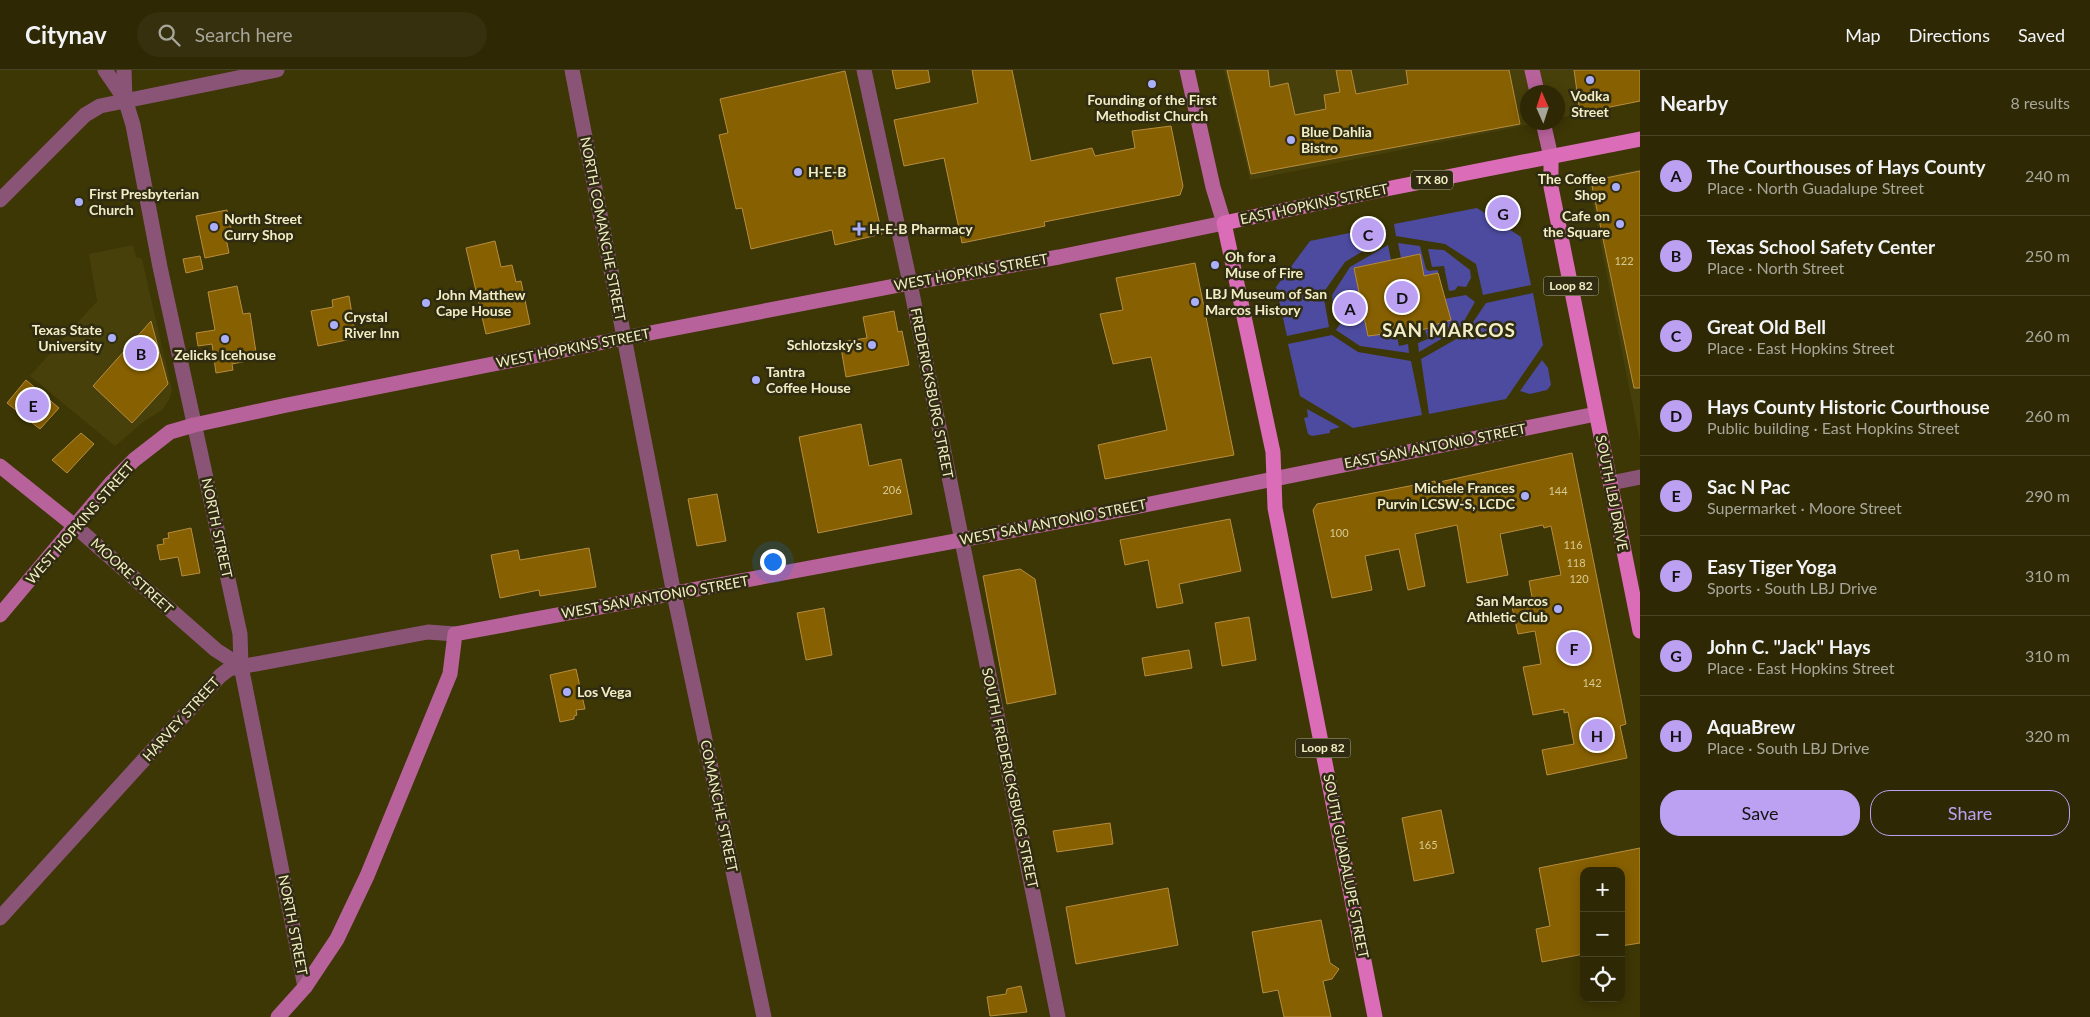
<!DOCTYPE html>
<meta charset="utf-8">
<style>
body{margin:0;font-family:Lato,sans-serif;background:#36300e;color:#f1f3f6}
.controls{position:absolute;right:15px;bottom:15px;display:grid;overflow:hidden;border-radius:10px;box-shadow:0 2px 12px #0003}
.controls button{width:45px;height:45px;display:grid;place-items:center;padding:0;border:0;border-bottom:1px solid #494426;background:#2e2804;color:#f1f3f6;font:25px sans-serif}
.compass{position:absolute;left:1520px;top:15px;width:45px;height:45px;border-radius:50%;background:#2e2804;box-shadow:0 2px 12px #0003;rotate:357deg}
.you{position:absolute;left:772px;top:491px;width:18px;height:18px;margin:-12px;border:4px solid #fff;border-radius:50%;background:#1a73e8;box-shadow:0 0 0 8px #1a73e833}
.badge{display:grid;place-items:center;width:32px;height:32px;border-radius:50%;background:#bca0f2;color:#111;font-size:16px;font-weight:700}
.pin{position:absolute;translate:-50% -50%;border:2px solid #fff;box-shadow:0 1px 5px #0006}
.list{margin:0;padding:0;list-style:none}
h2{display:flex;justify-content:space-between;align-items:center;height:65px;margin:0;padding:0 20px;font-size:21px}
h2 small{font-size:16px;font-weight:400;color:#a7a69a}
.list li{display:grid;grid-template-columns:32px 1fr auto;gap:15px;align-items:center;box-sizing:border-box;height:80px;padding:0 20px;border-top:1px solid #494426}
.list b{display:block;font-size:19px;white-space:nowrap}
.list p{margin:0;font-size:16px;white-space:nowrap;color:#a7a69a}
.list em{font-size:16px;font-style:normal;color:#a7a69a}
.actions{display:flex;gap:10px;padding:15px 20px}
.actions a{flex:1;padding:11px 0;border:1px solid #bca0f2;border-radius:20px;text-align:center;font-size:18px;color:#bca0f2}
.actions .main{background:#bca0f2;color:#111}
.icon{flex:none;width:28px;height:28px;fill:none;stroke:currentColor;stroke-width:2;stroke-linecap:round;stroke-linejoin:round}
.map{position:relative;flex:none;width:1640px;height:947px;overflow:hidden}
header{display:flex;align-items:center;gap:30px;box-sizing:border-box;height:70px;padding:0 25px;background:#2e2804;border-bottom:1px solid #494426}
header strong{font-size:24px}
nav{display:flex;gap:28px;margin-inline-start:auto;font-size:18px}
.search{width:350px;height:45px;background:#36300e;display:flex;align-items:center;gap:12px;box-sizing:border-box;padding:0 18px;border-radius:28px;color:#a7a69a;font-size:19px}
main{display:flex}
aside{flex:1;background:#2e2804}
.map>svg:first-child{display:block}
</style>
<header>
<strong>Citynav</strong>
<div class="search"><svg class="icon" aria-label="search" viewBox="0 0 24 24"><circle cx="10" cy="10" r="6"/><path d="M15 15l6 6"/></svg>Search here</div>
<nav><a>Map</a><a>Directions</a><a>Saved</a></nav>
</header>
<main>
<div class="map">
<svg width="1640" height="947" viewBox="0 0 1640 947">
<rect width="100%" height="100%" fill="#3d3605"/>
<!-- built -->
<g fill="#48400a">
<path d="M1224,0H1640V32L1558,48V22H1528V52L1537,53L1250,110Z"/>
<path d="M1640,99V372L1588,110Z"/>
<path d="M133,175L136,187L142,189L172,320L169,330L162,340L143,352L115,376L30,306L97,231L89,184Z"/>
</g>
<!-- green -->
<g fill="#4d4b9f">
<path d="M1511,131L1515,135L1516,139L1511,151H1506L1492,142V139Z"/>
<path d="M1477,138L1521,167L1531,215L1483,225L1476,194L1445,174L1396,166L1394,154Z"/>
<path d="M1384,156L1386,167L1345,192L1323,223L1329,257L1287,266L1276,217L1310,171Z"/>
<path d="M1398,173L1420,176L1426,199L1429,201L1438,200V203L1424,206L1420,185L1401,188Z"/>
<path d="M1388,175L1391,190L1354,198L1363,238L1352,240L1345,238L1341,241L1333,236L1332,225L1350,197Z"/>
<path d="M1428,179L1444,180L1470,200L1471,208L1466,217L1458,216L1455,220L1449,221L1444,196L1432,197Z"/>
<path d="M1533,223L1543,275L1506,329L1429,344L1421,289L1465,264L1486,233Z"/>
<path d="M1466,225L1475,232L1460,258L1419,282L1418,273L1428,269L1425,260L1434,257L1444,229Z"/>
<path d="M1364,246L1368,266L1384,264L1385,268L1397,266L1399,276L1408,274L1409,283L1360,276L1336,260L1342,251L1347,253L1352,249Z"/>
<path d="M1332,265L1358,282L1411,291L1422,345L1353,358L1300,326L1288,274Z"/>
<path d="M1542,290L1548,298L1551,315L1547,320L1530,324L1520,321Z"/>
<path d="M1307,339L1340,357L1330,360V363L1312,366L1308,364L1304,348L1308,347Z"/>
</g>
<!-- building -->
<g fill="#876001" stroke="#b68d40">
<path d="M892,0H928L930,12L896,19Z"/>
<path d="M972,0H1012L1031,91L1092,78L1095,86L1135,78L1132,61L1171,56L1183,116L1180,125L1044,152L1045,156L962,173L944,88L904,96L894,50L978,33Z"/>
<path d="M1227,0H1268L1270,17L1288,13L1295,45L1326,39L1324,25L1340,22L1336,0H1351L1356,24L1408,14L1406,0H1509L1520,54L1251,104Z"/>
<path d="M1574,0H1640V31L1580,43Z"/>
<path d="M845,1L882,164L835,175L832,160L751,179L742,138L736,139L719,65L728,63L720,29Z"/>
<path d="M1640,101V318H1634L1591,111Z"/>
<path d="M227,140L233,167L226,168L229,183L205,188L196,146Z"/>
<path d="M495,171L501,197L512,195L516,212L521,211L530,254L486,264L466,178Z"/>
<path d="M1420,184L1424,206L1438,203L1451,250L1434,255V257L1385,268L1384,264L1368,266L1354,198Z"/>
<path d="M200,186L203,199L186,203L183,189Z"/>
<path d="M1195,193L1234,385L1105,409L1098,375L1167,360L1151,287L1113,294L1100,244L1123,240L1116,208Z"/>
<path d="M237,216L243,244L250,243L257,289L232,294L233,300L216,303L212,274L198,276L196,263L215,260L208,222Z"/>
<path d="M349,226L356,268L318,276L311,241L333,237L332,230Z"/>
<path d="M894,241L898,262L902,261L909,295L846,307L840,272L867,268L863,247Z"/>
<path d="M151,251L168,314L132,353L93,316Z"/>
<path d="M26,310L59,338L40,359L7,333Z"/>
<path d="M861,354L869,396L901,389L912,444L818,463L799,367Z"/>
<path d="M81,363L94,374L67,403L52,390Z"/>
<path d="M1572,383L1626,654L1620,656L1627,688L1547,705L1542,680L1574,674L1568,642L1564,643V639L1533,645L1523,597L1541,594L1535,561L1518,564L1511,532L1532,527L1529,511L1561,505L1551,456L1544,458L1543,455L1500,464L1508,505L1467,513L1457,455L1415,464L1425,516L1408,520L1399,479L1365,486L1372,520L1332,528L1313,440L1317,434L1435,411V413Z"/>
<path d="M717,424L726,471L697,476L688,429Z"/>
<path d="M1230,449L1241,501L1179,514L1183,533L1157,538L1148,490L1125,495L1120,470Z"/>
<path d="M191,458L200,503L182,506L178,487L160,490L157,475L164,474L163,469L169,468L168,463Z"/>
<path d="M589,478L596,517L540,526L539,520L500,528L491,485L518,480L520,490Z"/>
<path d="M1020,499L1035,509L1056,624L1007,634L983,506Z"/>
<path d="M824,538L832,585L806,590L797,543Z"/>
<path d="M1249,547L1256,590L1222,596L1215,553Z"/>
<path d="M1189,580L1192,598L1145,606L1142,588Z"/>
<path d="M576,599L585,639L576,640L577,645L574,646V649L560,652L550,605Z"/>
<path d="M1441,740L1454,803L1414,811L1402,748Z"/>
<path d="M1110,753L1113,774L1057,782L1053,761Z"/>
<path d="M1640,778V873L1621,876V801H1584V884L1542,892L1536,859L1550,856L1539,798Z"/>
<path d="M1168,818L1178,875L1076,894L1066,837Z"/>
<path d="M1321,850L1330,893L1339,899L1332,909L1323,911L1331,947H1284L1278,920L1263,923L1252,862Z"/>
<path d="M1021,916L1027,942L990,946L987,927L1006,924L1007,919Z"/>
</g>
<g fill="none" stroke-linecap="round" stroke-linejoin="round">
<!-- street -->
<g stroke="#8a5477" stroke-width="15">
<path d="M105,0L124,28"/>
<path d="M124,0L125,29L133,55L160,197L240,564L241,596L305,917"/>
<path d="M572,0L674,524L764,947"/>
<path d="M864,0L910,213L1058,947"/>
<path d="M0,130L85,45L100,36L277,0"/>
<path d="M1611,413L1640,407"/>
<path d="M76,457L216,580L241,596"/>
<path d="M0,848L220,606L229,599L428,562L455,564"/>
</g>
<!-- secondary -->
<g stroke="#b8629c" stroke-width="15">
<path d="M1532,0L1537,22"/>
<path d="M1543,52L1551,87"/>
<path d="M0,396L76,457"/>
<path d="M0,545L111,413L134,390L170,362L194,355L287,335L624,268L910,213L1059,187L1224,153L1213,117L1187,0"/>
<path d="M278,947L305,917L337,869L367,806L450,604L455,564L1100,444L1596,344"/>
</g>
<!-- primary -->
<g stroke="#db6cb8" stroke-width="15">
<path d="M1551,87V117L1640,561"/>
<path d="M1375,947L1275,438L1273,382L1224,153L1381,120L1640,69"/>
</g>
</g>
<!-- markers -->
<g fill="#abaffb" stroke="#302c11" stroke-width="2">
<circle cx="1590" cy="10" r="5"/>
<circle cx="1152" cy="14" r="5"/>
<circle cx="1291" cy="70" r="5"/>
<circle cx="798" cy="102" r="5"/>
<circle cx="1616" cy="117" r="5"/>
<circle cx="79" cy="132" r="5"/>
<circle cx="1620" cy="154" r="5"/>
<circle cx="214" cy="157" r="5"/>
<path d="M856.5 151.5h5v5h5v5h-5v5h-5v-5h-5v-5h5z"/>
<circle cx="1215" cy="195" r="5"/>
<circle cx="1195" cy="232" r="5"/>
<circle cx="426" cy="233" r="5"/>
<circle cx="334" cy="255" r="5"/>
<circle cx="112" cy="268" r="5"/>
<circle cx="225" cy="269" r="5"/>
<circle cx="872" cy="275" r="5"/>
<circle cx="756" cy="310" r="5"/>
<circle cx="1525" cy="426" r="5"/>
<circle cx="1558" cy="539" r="5"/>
<circle cx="567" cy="622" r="5"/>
</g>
<g text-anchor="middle" stroke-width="5" stroke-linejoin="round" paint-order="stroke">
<!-- number labels -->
<g font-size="11" fill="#d7ca93">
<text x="1624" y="195">122</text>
<text x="892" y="424">206</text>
<text x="1558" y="425">144</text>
<text x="1339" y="467">100</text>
<text x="1573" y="479">116</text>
<text x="1576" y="497">118</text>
<text x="1579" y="513">120</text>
<text x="1592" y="617">142</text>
<text x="1428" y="779">165</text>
</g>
<!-- shield labels -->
<g fill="#302c11" stroke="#b8b38e" stroke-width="1">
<rect x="1411" y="100.5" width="42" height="19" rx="4"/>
<rect x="1543.5" y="206.5" width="55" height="19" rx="4"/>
<rect x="1295.5" y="668.5" width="55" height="19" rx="4"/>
</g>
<g font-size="12" font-weight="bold" fill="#f2edc4">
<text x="1432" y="114">TX 80</text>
<text x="1571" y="220">Loop 82</text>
<text x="1323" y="682">Loop 82</text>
</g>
<!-- poi labels -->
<g font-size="14" font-weight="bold" fill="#f2edc4" stroke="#302c11" text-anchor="start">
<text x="1590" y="31" text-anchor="middle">Vodka<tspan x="1590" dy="16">Street</tspan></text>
<text x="1152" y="35" text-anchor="middle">Founding of the First<tspan x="1152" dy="16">Methodist Church</tspan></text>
<text x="1301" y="67">Blue Dahlia<tspan x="1301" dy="16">Bistro</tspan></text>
<text x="808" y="107">H-E-B</text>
<text x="1606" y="114" text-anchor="end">The Coffee<tspan x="1606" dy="16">Shop</tspan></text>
<text x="89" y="129">First Presbyterian<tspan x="89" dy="16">Church</tspan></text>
<text x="1610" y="151" text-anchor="end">Cafe on<tspan x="1610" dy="16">the Square</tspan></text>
<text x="224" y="154">North Street<tspan x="224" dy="16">Curry Shop</tspan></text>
<text x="869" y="164">H-E-B Pharmacy</text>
<text x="1225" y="192">Oh for a<tspan x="1225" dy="16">Muse of Fire</tspan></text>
<text x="1205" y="229">LBJ Museum of San<tspan x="1205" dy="16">Marcos History</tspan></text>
<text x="436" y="230">John Matthew<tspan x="436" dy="16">Cape House</tspan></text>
<text x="344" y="252">Crystal<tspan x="344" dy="16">River Inn</tspan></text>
<text x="102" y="265" text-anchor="end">Texas State<tspan x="102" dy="16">University</tspan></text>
<text x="862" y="280" text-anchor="end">Schlotzsky's</text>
<text x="225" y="290" text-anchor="middle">Zelicks Icehouse</text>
<text x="766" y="307">Tantra<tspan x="766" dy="16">Coffee House</tspan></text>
<text x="1515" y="423" text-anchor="end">Michele Frances<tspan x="1515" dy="16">Purvin LCSW-S, LCDC</tspan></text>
<text x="1548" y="536" text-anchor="end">San Marcos<tspan x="1548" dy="16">Athletic Club</tspan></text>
<text x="577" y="627">Los Vega</text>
</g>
<!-- street labels -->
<g font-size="14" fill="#f2edc4" stroke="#302c11">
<text transform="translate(1314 134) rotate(-12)" y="5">EAST HOPKINS STREET</text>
<text transform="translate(603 159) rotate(79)" y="5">NORTH COMANCHE STREET</text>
<text transform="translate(971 202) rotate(-10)" y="5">WEST HOPKINS STREET</text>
<text transform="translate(573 278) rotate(-11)" y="5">WEST HOPKINS STREET</text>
<text transform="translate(932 323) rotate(79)" y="5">FREDERICKSBURG STREET</text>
<text transform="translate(1435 376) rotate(-11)" y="5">EAST SAN ANTONIO STREET</text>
<text transform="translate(1612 423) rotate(79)" y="5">SOUTH LBJ DRIVE</text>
<text transform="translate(1053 452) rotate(-11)" y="5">WEST SAN ANTONIO STREET</text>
<text transform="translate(80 453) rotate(-49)" y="5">WEST HOPKINS STREET</text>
<text transform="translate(217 458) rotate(78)" y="5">NORTH STREET</text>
<text transform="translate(132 506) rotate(42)" y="5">MOORE STREET</text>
<text transform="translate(655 527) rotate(-10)" y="5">WEST SAN ANTONIO STREET</text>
<text transform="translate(181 649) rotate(-48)" y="5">HARVEY STREET</text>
<text transform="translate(1010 708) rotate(78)" y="5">SOUTH FREDERICKSBURG STREET</text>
<text transform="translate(719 736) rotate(78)" y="5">COMANCHE STREET</text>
<text transform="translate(1346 796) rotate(79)" y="5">SOUTH GUADALUPE STREET</text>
<text transform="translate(293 855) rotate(79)" y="5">NORTH STREET</text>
</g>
<!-- district labels -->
<g font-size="19" font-weight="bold" letter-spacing="1" fill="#f2edc4" stroke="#302c11">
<text x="1449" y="267">SAN MARCOS</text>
</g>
</g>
</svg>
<div class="controls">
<button>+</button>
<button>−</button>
<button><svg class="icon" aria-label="locate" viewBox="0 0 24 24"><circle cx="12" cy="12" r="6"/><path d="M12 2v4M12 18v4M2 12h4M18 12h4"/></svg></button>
</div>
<svg class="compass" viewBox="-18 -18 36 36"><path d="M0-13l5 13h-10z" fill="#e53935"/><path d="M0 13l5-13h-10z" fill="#a7a69a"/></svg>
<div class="you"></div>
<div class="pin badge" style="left:1350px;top:238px">A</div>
<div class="pin badge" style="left:141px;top:283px">B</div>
<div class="pin badge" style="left:1368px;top:164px">C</div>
<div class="pin badge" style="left:1402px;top:227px">D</div>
<div class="pin badge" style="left:33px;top:335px">E</div>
<div class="pin badge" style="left:1574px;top:578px">F</div>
<div class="pin badge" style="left:1503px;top:143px">G</div>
<div class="pin badge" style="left:1597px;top:665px">H</div>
</div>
<aside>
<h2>Nearby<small>8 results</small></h2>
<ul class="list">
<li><span class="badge">A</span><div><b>The Courthouses of Hays County</b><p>Place · North Guadalupe Street</p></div><em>240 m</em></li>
<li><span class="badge">B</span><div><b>Texas School Safety Center</b><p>Place · North Street</p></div><em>250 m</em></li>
<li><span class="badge">C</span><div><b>Great Old Bell</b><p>Place · East Hopkins Street</p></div><em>260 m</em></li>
<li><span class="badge">D</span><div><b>Hays County Historic Courthouse</b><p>Public building · East Hopkins Street</p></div><em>260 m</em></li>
<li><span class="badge">E</span><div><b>Sac N Pac</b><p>Supermarket · Moore Street</p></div><em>290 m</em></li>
<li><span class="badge">F</span><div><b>Easy Tiger Yoga</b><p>Sports · South LBJ Drive</p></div><em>310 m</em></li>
<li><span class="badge">G</span><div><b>John C. &quot;Jack&quot; Hays</b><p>Place · East Hopkins Street</p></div><em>310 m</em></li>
<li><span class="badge">H</span><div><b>AquaBrew</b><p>Place · South LBJ Drive</p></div><em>320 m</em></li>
</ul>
<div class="actions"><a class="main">Save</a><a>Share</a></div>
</aside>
</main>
